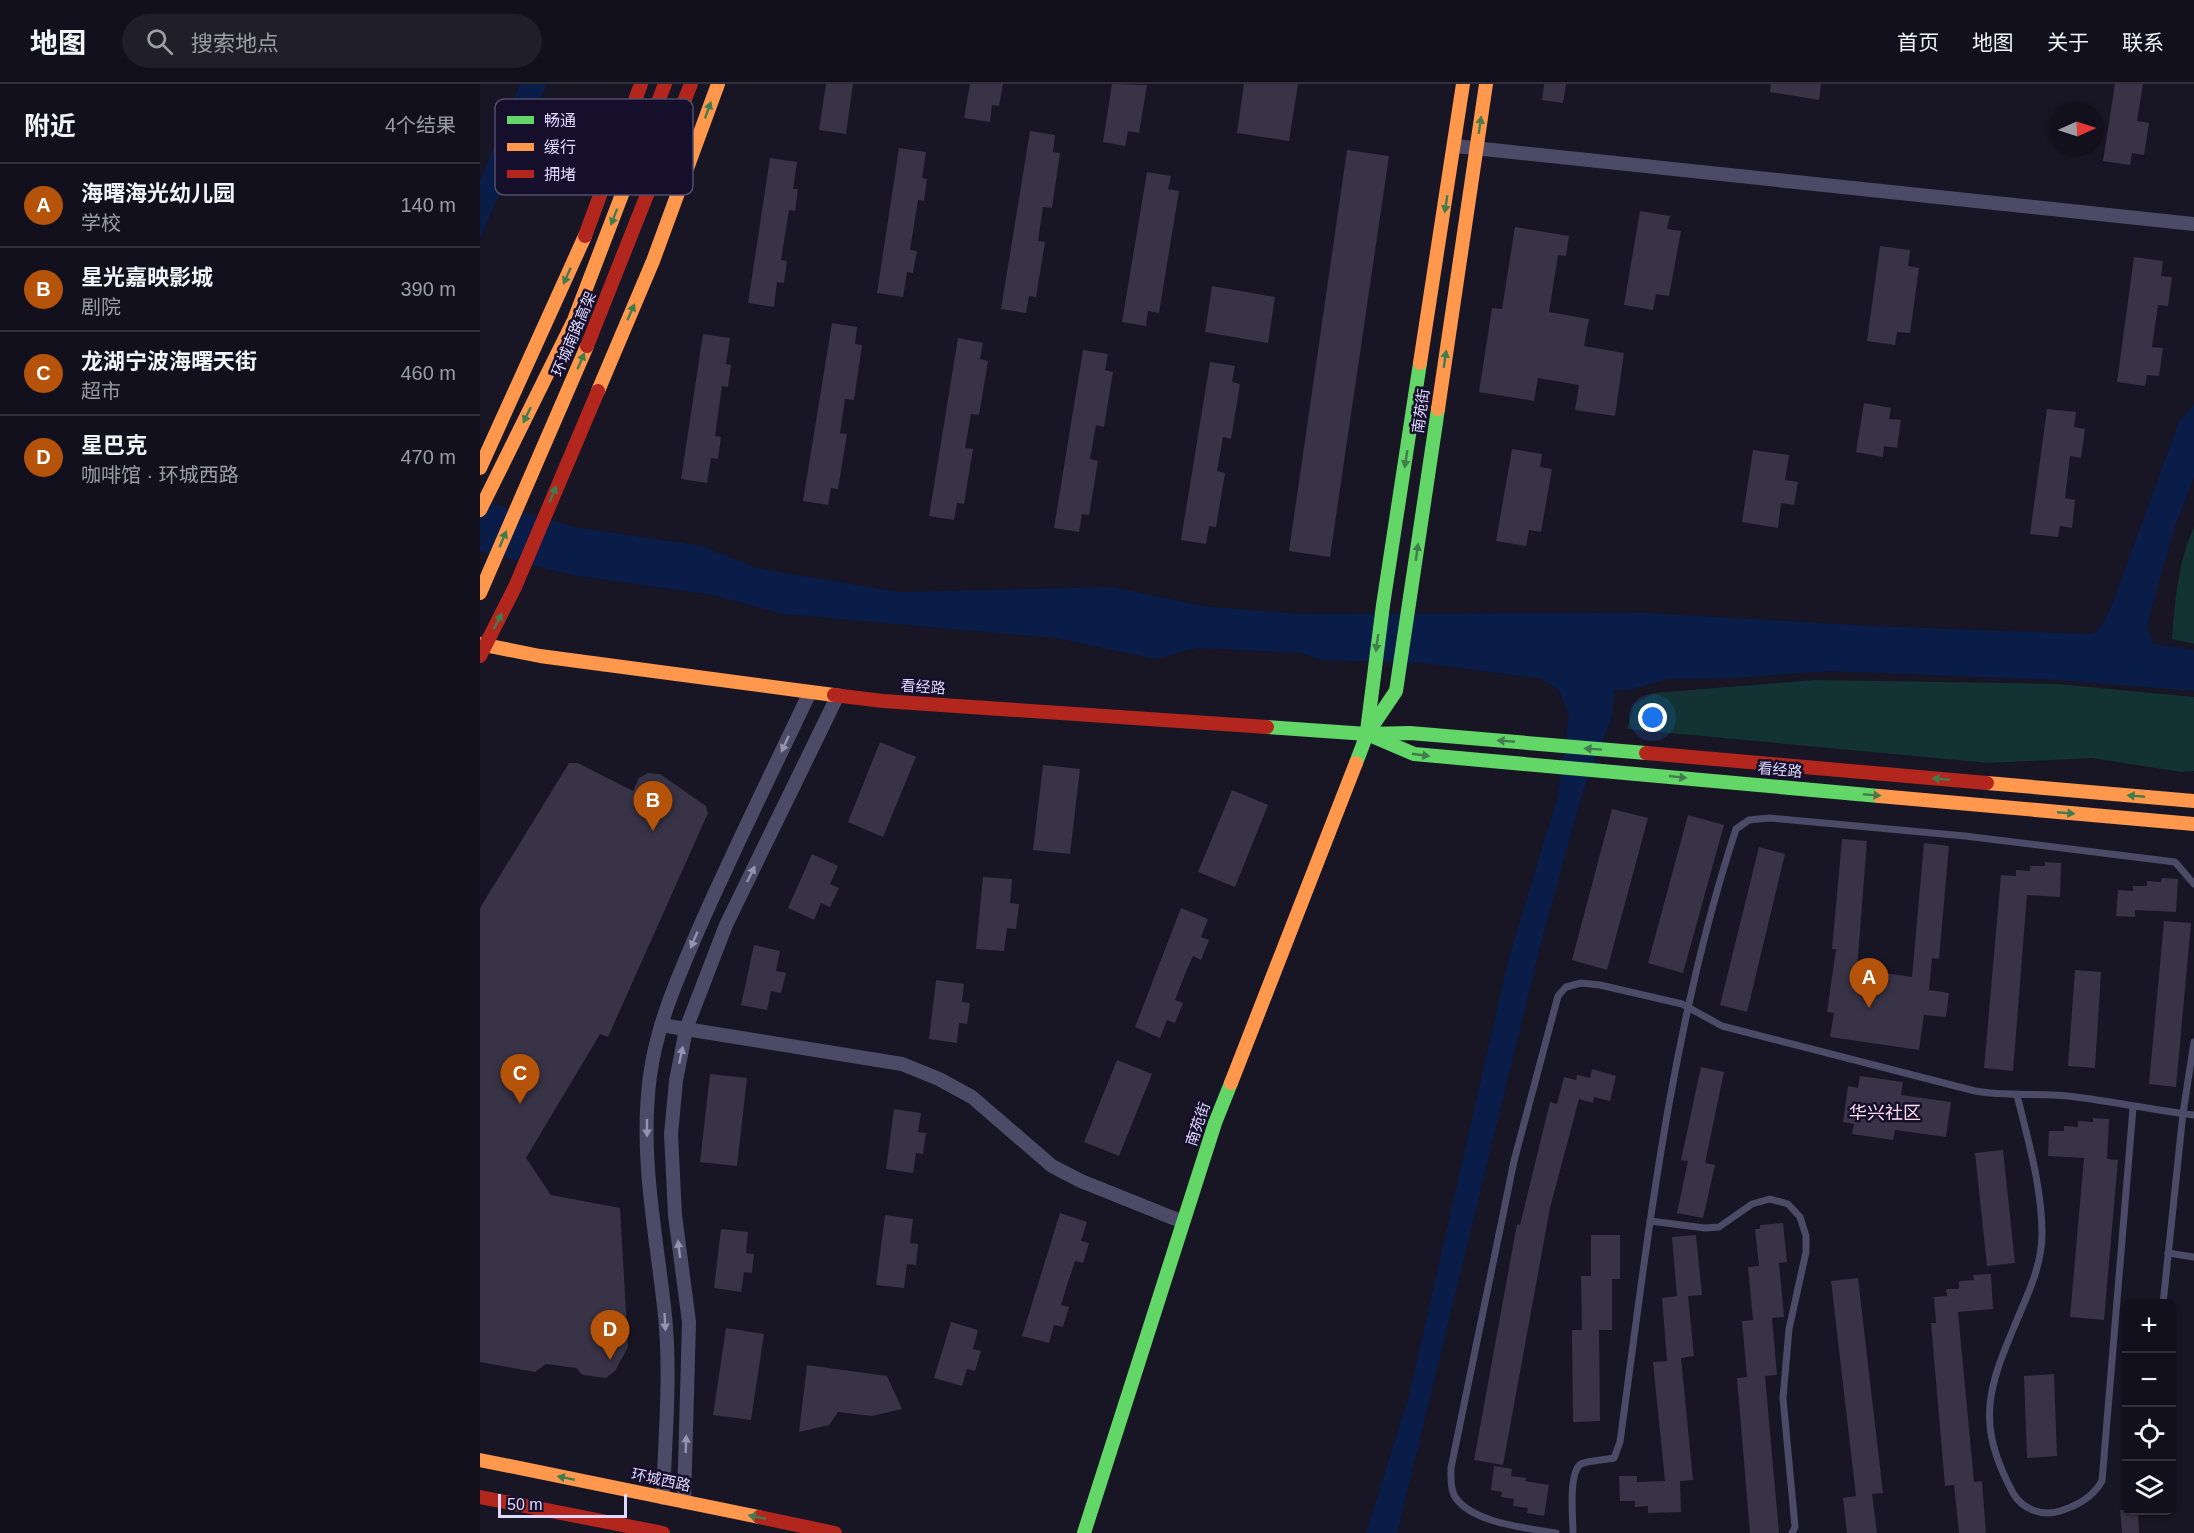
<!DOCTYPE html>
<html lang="zh">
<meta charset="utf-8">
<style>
body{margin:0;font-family:Helvetica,"Noto Sans SC",sans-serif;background:#1f1e29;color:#f1f3f6}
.controls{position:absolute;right:18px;bottom:18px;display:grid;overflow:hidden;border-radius:9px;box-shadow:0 2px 4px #0004}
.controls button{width:54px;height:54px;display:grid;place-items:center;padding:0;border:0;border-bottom:2px solid #31303b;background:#12101c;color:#f1f3f6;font:30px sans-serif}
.compass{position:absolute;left:1570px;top:18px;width:54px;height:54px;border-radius:50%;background:#12101c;box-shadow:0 2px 4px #0004;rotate:87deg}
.scale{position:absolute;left:18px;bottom:15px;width:129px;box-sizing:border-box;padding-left:6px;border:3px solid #dfd9ff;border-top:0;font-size:16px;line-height:21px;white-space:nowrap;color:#dfd9ff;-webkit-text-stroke:4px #150f2b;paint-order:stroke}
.you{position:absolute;left:1173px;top:634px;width:21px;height:21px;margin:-15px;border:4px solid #fff;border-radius:50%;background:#1a73e8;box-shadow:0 0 0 9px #1a73e833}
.badge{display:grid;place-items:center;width:39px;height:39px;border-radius:50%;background:#b45309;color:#fff;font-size:20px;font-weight:700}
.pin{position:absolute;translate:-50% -50px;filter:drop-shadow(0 2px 3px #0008)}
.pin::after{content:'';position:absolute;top:32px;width:21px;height:18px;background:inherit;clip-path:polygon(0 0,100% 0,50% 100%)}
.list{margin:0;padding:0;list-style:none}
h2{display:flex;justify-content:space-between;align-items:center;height:78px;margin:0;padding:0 24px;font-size:26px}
h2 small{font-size:20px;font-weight:400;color:#9c9da3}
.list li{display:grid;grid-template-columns:39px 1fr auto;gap:18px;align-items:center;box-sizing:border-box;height:84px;padding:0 24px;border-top:2px solid #31303b}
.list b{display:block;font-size:22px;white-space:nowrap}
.list p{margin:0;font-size:20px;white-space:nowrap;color:#9c9da3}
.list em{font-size:20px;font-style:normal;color:#9c9da3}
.icon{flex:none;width:33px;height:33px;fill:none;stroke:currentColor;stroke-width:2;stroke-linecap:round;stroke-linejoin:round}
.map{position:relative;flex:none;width:1714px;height:1449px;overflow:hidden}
header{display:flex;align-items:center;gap:36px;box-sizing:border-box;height:84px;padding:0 30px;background:#12101c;border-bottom:2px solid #31303b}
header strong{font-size:28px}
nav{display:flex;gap:33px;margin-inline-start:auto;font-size:21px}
.search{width:420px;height:54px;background:#1f1e29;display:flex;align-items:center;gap:15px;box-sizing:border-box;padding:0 21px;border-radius:33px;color:#9c9da3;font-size:22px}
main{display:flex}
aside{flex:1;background:#12101c}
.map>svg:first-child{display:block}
</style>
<header>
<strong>地图</strong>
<div class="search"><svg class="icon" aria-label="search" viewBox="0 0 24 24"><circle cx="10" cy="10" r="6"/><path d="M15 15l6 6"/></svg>搜索地点</div>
<nav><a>首页</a><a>地图</a><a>关于</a><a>联系</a></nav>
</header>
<main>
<aside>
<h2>附近<small>4个结果</small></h2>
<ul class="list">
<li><span class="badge">A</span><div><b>海曙海光幼儿园</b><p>学校</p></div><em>140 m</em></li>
<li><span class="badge">B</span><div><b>星光嘉映影城</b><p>剧院</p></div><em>390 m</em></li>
<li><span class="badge">C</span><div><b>龙湖宁波海曙天街</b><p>超市</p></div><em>460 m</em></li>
<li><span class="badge">D</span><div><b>星巴克</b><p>咖啡馆 · 环城西路</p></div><em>470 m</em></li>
</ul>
</aside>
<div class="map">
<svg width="1714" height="1449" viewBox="0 0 1714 1449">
<rect width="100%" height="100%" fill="#181525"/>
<!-- green -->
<g fill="#123233">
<path d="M1714,443V560L1692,555C1695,517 1698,478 1714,443Z"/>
<path d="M1334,596L1578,600L1714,613V687L1701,688L1612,674L1509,679L1147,645L1154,620L1174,609Z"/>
</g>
<!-- water -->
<g fill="#091d48">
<path d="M40,0H67L0,155V96Z"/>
<path d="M1714,320V393L1694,445L1670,529L1667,545L1674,560L1714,566V607L1577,596L1347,587L1256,594L1188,595L1149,606H1134L1132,632L1102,710L1060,863L917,1449H886L929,1312L1028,877L1078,711L1089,632L1079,606L1062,595L943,579L841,576L822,569L717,564L675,575L576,554L303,530L233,511L92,491L0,467V416L95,443L222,462L276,484L419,508L632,503L723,522L819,530L1168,529L1393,542L1612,550L1623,540L1631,523L1699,338Z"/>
</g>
<!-- building -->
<g fill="#383346">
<path d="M346,0H373L366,50L339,46Z"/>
<path d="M490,0H523L519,22L512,21L510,38L484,34Z"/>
<path d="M632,0L667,1L659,49L648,47L645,62L623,58Z"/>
<path d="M764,0H818L809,57L757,49Z"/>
<path d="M1064,0H1086L1083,19L1062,16Z"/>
<path d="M1291,0H1341L1339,16L1290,8Z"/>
<path d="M1635,0H1663L1657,37L1669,39L1664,71L1652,69L1650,81L1623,77Z"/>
<path d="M550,47L575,51L573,68L580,69L572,124L563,123L558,157L565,158L556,213L549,212L546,229L521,225Z"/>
<path d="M419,64L446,68L442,94L447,95L444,117L438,116L430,166L437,167L433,189L427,188L423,213L397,209Z"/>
<path d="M867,66L909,72L850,473L809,467Z"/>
<path d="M290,74L317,78L313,105H318L315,127L309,126L301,176L307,177L304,199L297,198L294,223L268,219Z"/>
<path d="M667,88L691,92L688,105L699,107L679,229L668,227L666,242L642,238Z"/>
<path d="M1160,127L1190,132L1187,145L1201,147L1189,212L1176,210L1173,226L1144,221Z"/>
<path d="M1035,143L1089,152L1086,172L1078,171L1069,228L1109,235L1104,262L1144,269L1135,332L1095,326L1099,301L1058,294L1054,317L999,308L1012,224L1022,225Z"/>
<path d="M1400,162L1430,166L1428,182L1439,184L1430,249L1417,248L1415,261L1387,257Z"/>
<path d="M1654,173L1683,177L1681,192L1692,193L1688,222L1678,221L1672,263L1683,264L1679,292L1667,291L1665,302L1637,298Z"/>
<path d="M732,202L795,213L788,259L725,248Z"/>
<path d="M352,239L377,243L375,260L382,261L374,316L365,315L360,349L367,350L358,405L351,404L348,421L323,417Z"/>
<path d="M223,250L250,254L246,280L251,281L248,303L242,302L235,352L241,353L238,375L231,374L227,399L201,395Z"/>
<path d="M478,254L503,259L500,275L508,277L499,331L491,330L485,364L493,365L484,420L477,419L474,436L449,432Z"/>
<path d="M603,266L628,270L625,286L633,288L624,343L616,341L610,375L618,377L609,431L602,430L599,448L574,444Z"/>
<path d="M730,278L755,282L752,298L760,300L751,355L743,353L737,387L745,389L736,443L729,442L726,460L701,456Z"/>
<path d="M1384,319L1411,324L1409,335L1421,336L1417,364L1404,362L1403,373L1376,368Z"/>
<path d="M1567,325L1596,328L1594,343L1605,345L1601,374L1590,372L1585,414L1595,416L1592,444L1580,442L1578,453L1550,450Z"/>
<path d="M1032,365L1062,370L1060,383L1072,385L1061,448L1049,446L1046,462L1016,457Z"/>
<path d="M1273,366L1309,371L1305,396L1318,398L1314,421L1301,419L1298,444L1262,438Z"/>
<path d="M400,658L436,673L403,753L368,738Z"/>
<path d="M89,679H98L153,707L159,694L168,689L180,690L226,722L228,729L128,953L120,950L46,1074L71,1111L140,1124L148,1263L135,1287L126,1294L103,1291L96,1284L66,1280L55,1288L0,1278V824Z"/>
<path d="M563,681L600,685L590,770L553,766Z"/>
<path d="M752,706L788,721L755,803L718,788Z"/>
<path d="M1132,725L1168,734L1127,886L1092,876Z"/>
<path d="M1208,731L1244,741L1203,889L1168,879Z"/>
<path d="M1362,755L1387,757L1377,885L1432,893L1444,759L1469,762L1459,875L1452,874L1449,906L1469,909L1466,933L1444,931L1439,966L1350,953L1354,929L1347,928L1356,865H1352Z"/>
<path d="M1279,763L1305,770L1267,928L1240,921Z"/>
<path d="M332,770L358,782L350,800L359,804L350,823L341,819L334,836L308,824Z"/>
<path d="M1565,778L1581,779L1580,813L1547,811L1533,987L1504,984L1521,791L1536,792V786L1550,787V782H1565Z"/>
<path d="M503,793L532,795L530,819L539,820L536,845L527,844L524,867L496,865Z"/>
<path d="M1682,794L1698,795L1696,828L1655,826V833L1636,832L1638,806L1653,807V802H1667V797L1681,798Z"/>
<path d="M701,824L728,835L721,853L729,856L721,876L713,872L705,890L695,916L703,919L695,939L687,936L680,954L655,943Z"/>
<path d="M1684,837L1711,839L1696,1003L1669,1000Z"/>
<path d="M274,861L300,867L296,887L306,889L301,909L291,907L287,926L261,921Z"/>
<path d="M1595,886L1621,888L1615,984L1588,982Z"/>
<path d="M456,896L484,900L482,918L490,919L487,940L479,939L477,959L449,955Z"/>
<path d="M637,976L672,990L639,1072L604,1058Z"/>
<path d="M1221,983L1244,988L1225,1079L1235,1081L1223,1134L1197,1129L1208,1077L1201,1076Z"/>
<path d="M1112,985L1136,992L1130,1017L1114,1013L1113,1019L1099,1015L1070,1124L1023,1381L994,1376L1037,1140L1040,1141L1070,1018L1077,1020L1084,993L1096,996L1097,991L1110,994Z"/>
<path d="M230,990L267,994L257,1082L220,1078Z"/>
<path d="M1380,992L1423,998L1421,1011L1471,1018L1466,1053L1415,1046L1413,1056L1372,1050L1374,1040L1363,1038L1368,1002L1378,1004Z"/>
<path d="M414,1025L441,1029L438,1048L446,1049L443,1070L436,1069L433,1089L406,1085Z"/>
<path d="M1613,1034L1629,1035L1627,1075L1638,1076L1624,1236L1590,1233L1604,1074L1568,1072L1569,1047H1584V1042L1598,1043V1037L1613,1038Z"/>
<path d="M1523,1066L1535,1179L1507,1182L1495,1069Z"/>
<path d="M580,1129L607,1138L601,1157L609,1159L603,1179L595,1177L589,1195L581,1221L589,1223L583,1243L574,1241L569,1259L542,1252Z"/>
<path d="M405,1131L433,1135L430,1159L438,1160L436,1181L427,1180L424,1204L396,1201Z"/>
<path d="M1303,1139L1307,1178L1299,1179L1304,1233L1292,1234L1297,1291L1285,1292L1299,1449H1270L1257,1294L1267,1293L1262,1237L1273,1236L1268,1183L1279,1182L1275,1145H1280V1141Z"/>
<path d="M241,1145L268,1148L266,1169L274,1170L272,1189L264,1188L261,1208L234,1204Z"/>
<path d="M1111,1151H1140V1195H1132V1246H1119L1120,1337L1093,1338L1092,1246H1102L1101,1192H1111Z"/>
<path d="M1216,1151L1222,1211L1208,1212L1214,1272L1201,1274L1213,1396L1200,1397L1201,1428L1168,1429V1422L1155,1423V1417H1140L1139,1392H1157V1398L1185,1397L1173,1278L1187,1277L1182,1214L1197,1212L1192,1153Z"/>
<path d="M1511,1190L1513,1225L1478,1228L1494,1398L1502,1397L1506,1449H1479L1474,1401L1465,1402L1451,1239H1456L1454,1213L1467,1212L1466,1205H1479V1197L1494,1196L1493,1191Z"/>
<path d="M1378,1194L1403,1409L1392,1410L1397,1449H1367L1363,1414L1376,1412L1351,1197Z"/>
<path d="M471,1238L498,1246L493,1265L501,1267L495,1287L487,1285L482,1302L454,1294Z"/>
<path d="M246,1244L284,1250L271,1336L233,1331Z"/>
<path d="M327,1281L407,1292L422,1325L392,1332L358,1328L349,1341L319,1348Z"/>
<path d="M1574,1290L1577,1372L1547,1374L1544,1292Z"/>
<path d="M1014,1382L1032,1385L1031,1392L1046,1394L1045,1397L1069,1401L1064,1432L1047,1429L1048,1424L1033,1422L1034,1415L1021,1413L1022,1408L1011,1406Z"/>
<path d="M1640,1426H1658L1659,1449H1642Z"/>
</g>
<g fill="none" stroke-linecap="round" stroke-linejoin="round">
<!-- lane -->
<g stroke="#4c4a66" stroke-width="7">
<path d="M1537,1011C1548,1056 1562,1103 1562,1150C1562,1176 1552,1201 1542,1224C1511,1298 1492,1333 1533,1409C1542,1425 1562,1433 1580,1427C1598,1421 1612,1414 1622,1397L1653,1024"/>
<path d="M1170,1137L1225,1144L1239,1143L1272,1120L1290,1115L1308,1120L1320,1133L1326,1152V1168L1309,1245L1303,1314L1315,1443L1312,1449"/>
<path d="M1688,1169L1714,1173"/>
<path d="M1683,1220L1703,1029L1714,958"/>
<path d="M1076,1449C1048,1444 989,1439 974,1411C970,1402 971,1393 971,1384L1034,1077L1078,912L1086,903L1101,899L1120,901L1202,920L1242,942L1495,1007C1529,1013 1562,1008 1596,1013C1635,1018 1674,1026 1714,1031"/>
<path d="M1093,1449C1093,1435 1088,1388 1101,1380C1109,1376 1125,1376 1134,1374L1140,1358C1168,1152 1191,943 1256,745L1269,736L1289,734L1485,752L1695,778L1714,800"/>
</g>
<!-- street -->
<g stroke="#4c4a66" stroke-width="14">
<path d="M975,62L1714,140"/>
<path d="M181,941L422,980L459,995L492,1013L572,1082L601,1097L703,1138"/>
<path d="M183,1414C185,1354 191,1291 185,1232C177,1153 159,1073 170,992C177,939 199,891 220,842C255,763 293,686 330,608"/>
<path d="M204,1418L209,1238L195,1131L191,1050L196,997L206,945L246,841L358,611"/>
</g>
<!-- fast -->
<g stroke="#63d668" stroke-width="14">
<path d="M787,643L887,650L930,649L1166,669"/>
<path d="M887,647L903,521L940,279"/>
<path d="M892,652L934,670L1399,712"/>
<path d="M876,679L887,650L916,607L958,325"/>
<path d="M604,1449L735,1039L751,999"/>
</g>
<!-- slow -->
<g stroke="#ff974d" stroke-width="14">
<path d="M940,279L983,0"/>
<path d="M118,307L173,177L238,0"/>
<path d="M958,325L1006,0"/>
<path d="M0,384L105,152"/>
<path d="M0,426L94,236L146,100"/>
<path d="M0,509L107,262"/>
<path d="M0,560L60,572L354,611"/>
<path d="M1507,699L1714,717"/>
<path d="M1399,712L1714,740"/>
<path d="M751,999L876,679"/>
<path d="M0,1376L279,1433"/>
</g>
<!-- jam -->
<g stroke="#b3261e" stroke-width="14">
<path d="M146,100L185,0"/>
<path d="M105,152L161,0"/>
<path d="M107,262L211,0"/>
<path d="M0,572L35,503L118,307"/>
<path d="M354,611L403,617L787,643"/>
<path d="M1166,669L1507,699"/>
<path d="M0,1413L183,1449"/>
<path d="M279,1433L355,1449"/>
</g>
</g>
<!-- one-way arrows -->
<defs><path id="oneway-solid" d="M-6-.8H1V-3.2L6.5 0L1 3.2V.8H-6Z" transform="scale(1.5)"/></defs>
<g fill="#407c4d">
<use href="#oneway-solid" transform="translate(228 26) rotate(-70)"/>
<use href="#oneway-solid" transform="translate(1000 41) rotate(-82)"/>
<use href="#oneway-solid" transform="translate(966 120) rotate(99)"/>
<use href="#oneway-solid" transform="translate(134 133) rotate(111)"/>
<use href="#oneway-solid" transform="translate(87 192) rotate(114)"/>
<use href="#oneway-solid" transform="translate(151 228) rotate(-66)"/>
<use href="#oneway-solid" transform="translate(965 275) rotate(-82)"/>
<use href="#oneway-solid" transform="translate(101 277) rotate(-67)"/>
<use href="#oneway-solid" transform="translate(47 331) rotate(116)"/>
<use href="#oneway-solid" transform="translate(926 375) rotate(99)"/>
<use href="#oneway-solid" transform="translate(73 410) rotate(-68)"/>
<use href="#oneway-solid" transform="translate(23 455) rotate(-67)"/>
<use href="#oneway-solid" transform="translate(937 468) rotate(-82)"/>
<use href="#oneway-solid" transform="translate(18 537) rotate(-63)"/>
<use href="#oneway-solid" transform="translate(897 559) rotate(98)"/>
<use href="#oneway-solid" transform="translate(1026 657) rotate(-175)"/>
<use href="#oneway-solid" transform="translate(1113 665) rotate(-176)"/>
<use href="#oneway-solid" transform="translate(941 671) rotate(8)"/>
<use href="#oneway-solid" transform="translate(1198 693) rotate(6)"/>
<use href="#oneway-solid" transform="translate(1461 695) rotate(-175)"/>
<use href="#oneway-solid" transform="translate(1392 711) rotate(5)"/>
<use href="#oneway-solid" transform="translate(1656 712) rotate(-175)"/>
<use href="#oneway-solid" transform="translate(1586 729) rotate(5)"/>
<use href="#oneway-solid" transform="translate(86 1394) rotate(-168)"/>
<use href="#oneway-solid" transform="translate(277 1433) rotate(-168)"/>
</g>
<g fill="#9692b2">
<use href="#oneway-solid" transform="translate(305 660) rotate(115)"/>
<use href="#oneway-solid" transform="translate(271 790) rotate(-64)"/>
<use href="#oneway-solid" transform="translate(214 856) rotate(113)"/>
<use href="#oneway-solid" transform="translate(201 971) rotate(-78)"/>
<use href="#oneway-solid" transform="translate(167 1044) rotate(90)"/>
<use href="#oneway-solid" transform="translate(199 1165) rotate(-97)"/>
<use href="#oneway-solid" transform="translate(185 1238) rotate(87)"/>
<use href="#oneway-solid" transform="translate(206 1360) rotate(-88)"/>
</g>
<g text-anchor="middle" stroke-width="5" stroke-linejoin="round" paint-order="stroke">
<!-- street labels -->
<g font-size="15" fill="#dfd9ff" stroke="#150f2b">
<text transform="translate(94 250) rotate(-67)" y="5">环城南路高架</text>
<text transform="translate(941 327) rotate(-82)" y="5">南苑街</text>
<text transform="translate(443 603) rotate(4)" y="5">看经路</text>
<text transform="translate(1300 686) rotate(5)" y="5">看经路</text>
<text transform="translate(718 1040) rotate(-71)" y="5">南苑街</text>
<text transform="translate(181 1396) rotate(12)" y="5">环城西路</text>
</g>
<!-- quarter labels -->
<g font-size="18" fill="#ffdbf1" stroke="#150f2b">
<text x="1405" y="1035">华兴社区</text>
</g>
</g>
<!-- legend -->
<rect x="15" y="15" width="198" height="96" rx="9" fill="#150f2b" stroke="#524c6b" stroke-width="1.5"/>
<rect x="27" y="32" width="27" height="8" fill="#63d668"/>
<rect x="27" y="59" width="27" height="8" fill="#ff974d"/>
<rect x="27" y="86" width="27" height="8" fill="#b3261e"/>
<g font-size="16" fill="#dfd9ff">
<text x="64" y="42">畅通</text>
<text x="64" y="69">缓行</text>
<text x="64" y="96">拥堵</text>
</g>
</svg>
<div class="controls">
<button>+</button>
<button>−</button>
<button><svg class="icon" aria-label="locate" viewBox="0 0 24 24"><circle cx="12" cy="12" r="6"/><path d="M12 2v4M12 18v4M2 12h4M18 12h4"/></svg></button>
<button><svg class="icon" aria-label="layers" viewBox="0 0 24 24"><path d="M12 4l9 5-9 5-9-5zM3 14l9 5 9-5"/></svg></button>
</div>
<svg class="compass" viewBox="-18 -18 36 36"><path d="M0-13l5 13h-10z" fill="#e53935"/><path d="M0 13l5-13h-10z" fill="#9c9da3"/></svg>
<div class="scale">50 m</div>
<div class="you"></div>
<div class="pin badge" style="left:1389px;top:924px">A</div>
<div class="pin badge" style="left:173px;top:747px">B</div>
<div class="pin badge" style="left:40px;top:1020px">C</div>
<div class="pin badge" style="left:130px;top:1276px">D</div>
</div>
</main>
